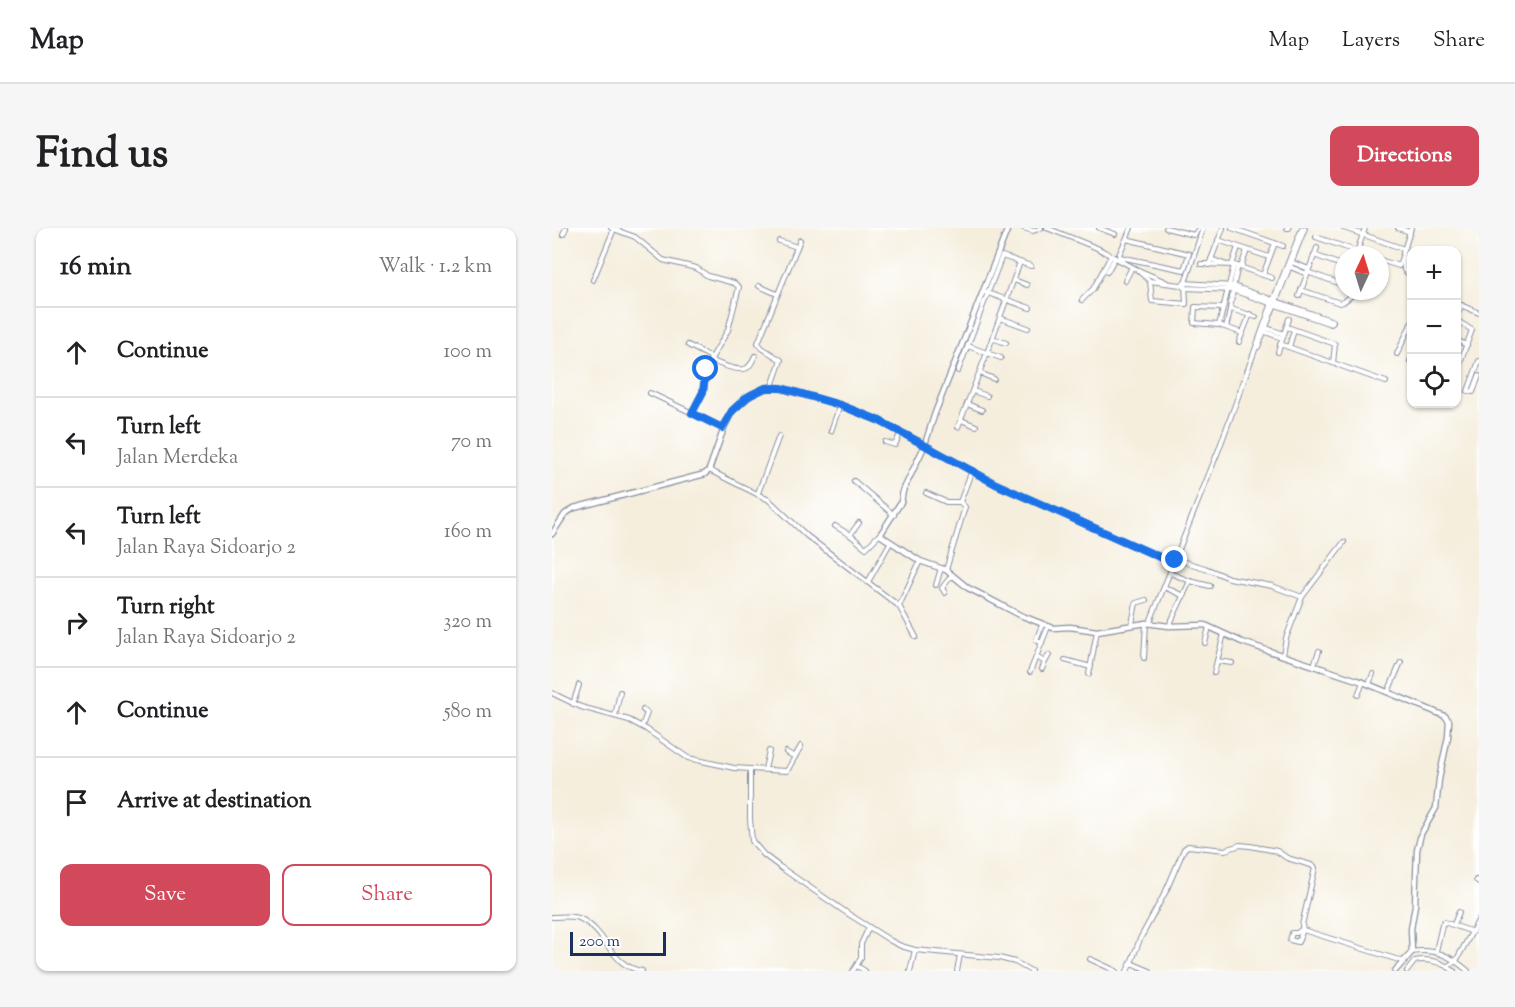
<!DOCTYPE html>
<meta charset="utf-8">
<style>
body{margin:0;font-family:"Sorts Mill Goudy",serif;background:#f6f6f6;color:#202124}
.controls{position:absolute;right:18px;top:18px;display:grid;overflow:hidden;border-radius:12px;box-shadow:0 2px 4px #0004}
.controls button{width:54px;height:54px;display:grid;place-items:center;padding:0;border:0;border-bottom:2px solid #e0e0e0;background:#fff;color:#202124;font:30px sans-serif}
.compass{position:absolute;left:783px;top:18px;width:54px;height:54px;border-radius:50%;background:#fff;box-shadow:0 2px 4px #0004;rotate:4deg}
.scale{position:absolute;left:18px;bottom:15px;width:96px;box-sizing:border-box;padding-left:6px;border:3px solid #1b2f5e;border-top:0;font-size:16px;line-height:21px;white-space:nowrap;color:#1b2f5e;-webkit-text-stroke:4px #fff;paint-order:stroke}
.stop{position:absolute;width:18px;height:18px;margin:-14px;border:4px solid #1a73e8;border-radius:50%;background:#fff}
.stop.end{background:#1a73e8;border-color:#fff;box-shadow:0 2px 6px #0008}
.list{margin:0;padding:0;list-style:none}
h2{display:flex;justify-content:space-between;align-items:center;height:78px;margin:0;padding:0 24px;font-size:26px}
h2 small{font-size:20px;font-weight:400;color:#757577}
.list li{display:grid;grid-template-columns:39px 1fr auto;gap:18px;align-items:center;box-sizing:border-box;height:90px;padding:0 24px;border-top:2px solid #e0e0e0}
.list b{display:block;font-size:22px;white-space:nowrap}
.list p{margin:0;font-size:20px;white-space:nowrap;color:#757577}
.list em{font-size:20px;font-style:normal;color:#757577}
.actions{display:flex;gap:12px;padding:18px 24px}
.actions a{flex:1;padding:14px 0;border:2px solid #d1495b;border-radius:12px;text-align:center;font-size:21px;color:#d1495b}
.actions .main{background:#d1495b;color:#fff}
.icon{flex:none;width:33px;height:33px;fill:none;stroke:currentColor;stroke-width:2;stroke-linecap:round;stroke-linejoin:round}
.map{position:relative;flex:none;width:927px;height:743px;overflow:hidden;border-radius:12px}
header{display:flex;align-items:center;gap:36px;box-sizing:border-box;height:84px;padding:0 30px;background:#fff;border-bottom:2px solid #e0e0e0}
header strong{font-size:28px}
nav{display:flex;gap:33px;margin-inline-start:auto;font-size:21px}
.intro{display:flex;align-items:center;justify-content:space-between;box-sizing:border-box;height:144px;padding:0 36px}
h1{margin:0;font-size:42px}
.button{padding:15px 27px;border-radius:12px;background:#d1495b;color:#fff;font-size:21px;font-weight:700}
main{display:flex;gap:36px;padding:0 36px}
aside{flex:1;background:#fff;border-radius:12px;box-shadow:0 2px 4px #0004}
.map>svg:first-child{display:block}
</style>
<header>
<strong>Map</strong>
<nav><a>Map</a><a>Layers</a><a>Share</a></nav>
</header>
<div class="intro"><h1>Find us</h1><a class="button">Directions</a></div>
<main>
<aside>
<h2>16 min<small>Walk · 1.2 km</small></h2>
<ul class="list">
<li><svg class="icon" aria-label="ahead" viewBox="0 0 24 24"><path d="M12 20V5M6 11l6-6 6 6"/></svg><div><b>Continue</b></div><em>100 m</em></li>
<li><svg class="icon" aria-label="left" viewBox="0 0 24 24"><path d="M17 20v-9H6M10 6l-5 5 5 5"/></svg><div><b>Turn left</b><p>Jalan Merdeka</p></div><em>70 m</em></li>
<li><svg class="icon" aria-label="left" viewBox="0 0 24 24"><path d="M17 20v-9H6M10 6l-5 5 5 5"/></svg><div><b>Turn left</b><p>Jalan Raya Sidoarjo 2</p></div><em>160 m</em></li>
<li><svg class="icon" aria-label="right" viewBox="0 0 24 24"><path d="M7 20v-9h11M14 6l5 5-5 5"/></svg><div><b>Turn right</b><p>Jalan Raya Sidoarjo 2</p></div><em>320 m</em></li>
<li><svg class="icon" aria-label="ahead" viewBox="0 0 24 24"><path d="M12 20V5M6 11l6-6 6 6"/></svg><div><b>Continue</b></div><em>580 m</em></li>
<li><svg class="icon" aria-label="arrive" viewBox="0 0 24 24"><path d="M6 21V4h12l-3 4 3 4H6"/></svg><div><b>Arrive at destination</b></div></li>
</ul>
<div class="actions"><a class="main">Save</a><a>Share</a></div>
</aside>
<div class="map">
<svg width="927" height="743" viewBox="0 0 927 743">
<rect width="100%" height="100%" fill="#fff"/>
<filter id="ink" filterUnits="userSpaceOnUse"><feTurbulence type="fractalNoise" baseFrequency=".0167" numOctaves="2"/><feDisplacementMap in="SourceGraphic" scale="12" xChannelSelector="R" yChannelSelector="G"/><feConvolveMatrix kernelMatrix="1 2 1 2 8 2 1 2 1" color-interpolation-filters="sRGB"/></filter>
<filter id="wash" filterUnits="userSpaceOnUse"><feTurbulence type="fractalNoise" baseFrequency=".008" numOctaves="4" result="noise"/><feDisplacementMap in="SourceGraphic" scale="24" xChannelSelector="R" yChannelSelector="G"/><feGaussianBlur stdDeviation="1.35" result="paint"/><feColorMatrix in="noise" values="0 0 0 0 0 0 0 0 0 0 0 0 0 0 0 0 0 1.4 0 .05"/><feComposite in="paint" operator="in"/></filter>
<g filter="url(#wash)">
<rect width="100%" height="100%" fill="#f5eedd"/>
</g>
<g filter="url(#ink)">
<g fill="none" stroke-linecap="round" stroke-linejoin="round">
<defs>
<g id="minor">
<path d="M59,0L83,9L111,32L144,40L156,48L182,55L187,59L176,102L155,138L151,164L140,185"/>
<path d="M472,0L481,3L489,0"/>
<path d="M495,0L545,20L584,41L614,54"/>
<path d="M547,0L563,6"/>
<path d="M614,0L642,7L647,0"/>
<path d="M680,0L731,18"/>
<path d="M735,0H737"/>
<path d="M792,0L852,21"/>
<path d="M846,0L858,4"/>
<path d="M11,6L14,0"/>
<path d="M764,9L815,27"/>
<path d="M574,11L637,26L632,42L568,29L567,27L579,0"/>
<path d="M666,12L717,29"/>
<path d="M227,13L245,19"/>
<path d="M805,24L813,0"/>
<path d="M762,27L792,38"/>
<path d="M851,30L852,42L860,49"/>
<path d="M659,31L672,36"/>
<path d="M828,32L847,38L859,0"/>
<path d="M739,34L757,41"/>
<path d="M649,36L682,37L720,50"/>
<path d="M657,37L671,0"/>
<path d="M680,37L686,19"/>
<path d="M736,38L755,46"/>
<path d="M689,39L695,22"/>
<path d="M584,41L598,53L628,57L633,60L680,62L779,96L781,93L681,58L633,55L628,57"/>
<path d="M555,44L563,30"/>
<path d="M755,44L792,57"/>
<path d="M711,47L723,15"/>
<path d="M41,52L62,1"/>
<path d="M462,52L475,57"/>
<path d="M573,53L580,39"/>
<path d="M598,53L600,73L634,76L633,55L651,0"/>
<path d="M207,58L225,66"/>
<path d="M749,62L788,75L791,74L806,63"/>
<path d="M433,64L478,80"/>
<path d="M747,68L765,20"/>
<path d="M530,72L541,61L559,28"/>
<path d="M904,75L927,85"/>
<path d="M671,80L643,79L642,95L667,97L690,105"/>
<path d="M679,81L704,89"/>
<path d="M904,89L910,77"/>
<path d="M448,90L476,100"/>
<path d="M904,92L920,102L904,145"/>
<path d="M667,97L682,37"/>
<path d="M674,99C680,79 680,59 686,38"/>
<path d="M712,99L732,106"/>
<path d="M735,99L783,116L781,135"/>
<path d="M711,103L730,110"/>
<path d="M440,110L454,115"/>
<path d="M904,112L915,117"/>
<path d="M687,114L698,86"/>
<path d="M728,116L834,154"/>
<path d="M136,117L159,129"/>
<path d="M706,119L753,0"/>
<path d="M737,119L742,102"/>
<path d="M726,124L737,91"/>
<path d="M845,126L860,94"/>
<path d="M449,130L435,125L468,34"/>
<path d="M158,132C165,135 187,145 195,140C199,138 201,131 203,128"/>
<path d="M858,133L860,129"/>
<path d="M927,133L916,163L921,164L927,148"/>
<path d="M406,143L450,28L479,38"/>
<path d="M428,145L442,151"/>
<path d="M220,158L229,132L210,120L206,115L248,12"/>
<path d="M421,163L435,168"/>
<path d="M98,165L172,200"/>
<path d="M415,176L430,182"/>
<path d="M409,192L424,198"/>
<path d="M406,199L435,125L416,118"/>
<path d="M279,203L288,177"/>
<path d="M333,214L343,217L349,204"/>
<path d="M372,216L444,257L621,335"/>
<path d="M157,242L217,272L255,308L347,378L364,409"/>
<path d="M302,253L342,287"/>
<path d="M206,265L227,208"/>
<path d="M374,265L394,274H408L413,279L394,342"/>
<path d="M408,274L420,242"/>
<path d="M283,298L298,307L314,320L328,306"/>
<path d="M298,307L307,295"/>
<path d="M623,331L653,340L677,350L720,358L750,369"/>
<path d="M618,345L638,353L658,358"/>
<path d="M316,354L338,315"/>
<path d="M384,357L389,340"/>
<path d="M612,359L632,368"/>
<path d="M393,365L390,360L400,347"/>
<path d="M347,378L368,333"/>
<path d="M598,394L667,221L720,75L750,0"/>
<path d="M580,396L584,375L594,372"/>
<path d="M617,398L638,353"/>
<path d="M672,406L665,433L680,435"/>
<path d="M490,415L484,412L490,397"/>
<path d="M653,415L657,399"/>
<path d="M731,427L734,410L750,369L792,314"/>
<path d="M484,429L493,434L490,441"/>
<path d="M592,430L594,395"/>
<path d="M513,432L539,439"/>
<path d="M493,434L497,427"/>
<path d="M762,437L767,423"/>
<path d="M478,444L496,399"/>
<path d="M662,445L665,433"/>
<path d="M537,446L545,403"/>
<path d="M817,456L821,446"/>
<path d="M836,464L849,434"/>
<path d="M0,465L29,479L77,492L94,501L136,530L182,540L198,541V591L200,613L212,627L228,639L295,685L339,713L349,718L363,722L447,730L463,734L479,743"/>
<path d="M806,467L811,454"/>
<path d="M21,476L27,457"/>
<path d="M63,488L68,464"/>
<path d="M90,498L95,485L91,482"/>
<path d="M234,524L243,529"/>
<path d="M198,541L235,543L249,518"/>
<path d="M213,541L217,523"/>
<path d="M924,652L927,654"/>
<path d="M0,689C9,689 21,687 29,691C56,705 57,737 90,743"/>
<path d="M902,696L907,684"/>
<path d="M750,701L745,705H740L738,712L746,714L751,702"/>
<path d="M884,723L890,697L892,694L921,704"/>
<path d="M860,724C883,720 899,728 916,743"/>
<path d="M538,731L564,743"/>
<path d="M579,735L588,711L614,663L632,621L636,618L673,622L688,617L698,618L725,623L735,630L759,637L763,640L750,697L751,702L850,733"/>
<path d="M305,738L313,743"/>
<path d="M896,738L904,733L927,691"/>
<path d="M301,743L309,730V716L317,699"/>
<path d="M358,743L363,722"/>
<path d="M405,743L408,727"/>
<path d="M575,743L579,735L598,743"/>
<path d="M855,743L863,733C877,730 891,735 902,743"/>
</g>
<g id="tertiary">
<path d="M456,0L383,185L372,219L351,263L349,274L328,307L368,333L394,342L416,360L426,365L468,387L501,400L518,399L545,403L594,395L617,398L653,397L690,414L811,454L893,488L897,493L896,509L887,551L884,580L869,606L865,622L863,677L859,701L860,724L843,743"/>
<path d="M0,306L13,286L22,280L153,246L157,242L172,200L180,183L200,166L220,158L288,177L321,190L372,216"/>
</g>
</defs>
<!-- minor casing -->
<use href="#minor" stroke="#888e9e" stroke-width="6"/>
<!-- tertiary casing -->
<use href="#tertiary" stroke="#888e9e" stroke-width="7"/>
<!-- minor -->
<use href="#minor" stroke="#fff" stroke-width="4"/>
<!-- tertiary -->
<use href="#tertiary" stroke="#fff" stroke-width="4.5"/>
</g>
</g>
<g fill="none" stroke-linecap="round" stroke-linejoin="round" filter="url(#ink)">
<!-- route -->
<path stroke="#1a73e8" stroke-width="8" d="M154,141L151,164L140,185L170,200L180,183L195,169L213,160H230L288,177L328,193L444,256L621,335L623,332"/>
</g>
</svg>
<div class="controls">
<button>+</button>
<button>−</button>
<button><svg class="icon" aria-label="locate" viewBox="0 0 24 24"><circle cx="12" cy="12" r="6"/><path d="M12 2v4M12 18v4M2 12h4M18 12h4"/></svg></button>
</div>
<svg class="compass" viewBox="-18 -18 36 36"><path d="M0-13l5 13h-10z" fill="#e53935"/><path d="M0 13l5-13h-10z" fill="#757577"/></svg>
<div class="scale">200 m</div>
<div class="stop" style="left:154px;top:141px"></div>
<div class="stop end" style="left:623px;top:332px"></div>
</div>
</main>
